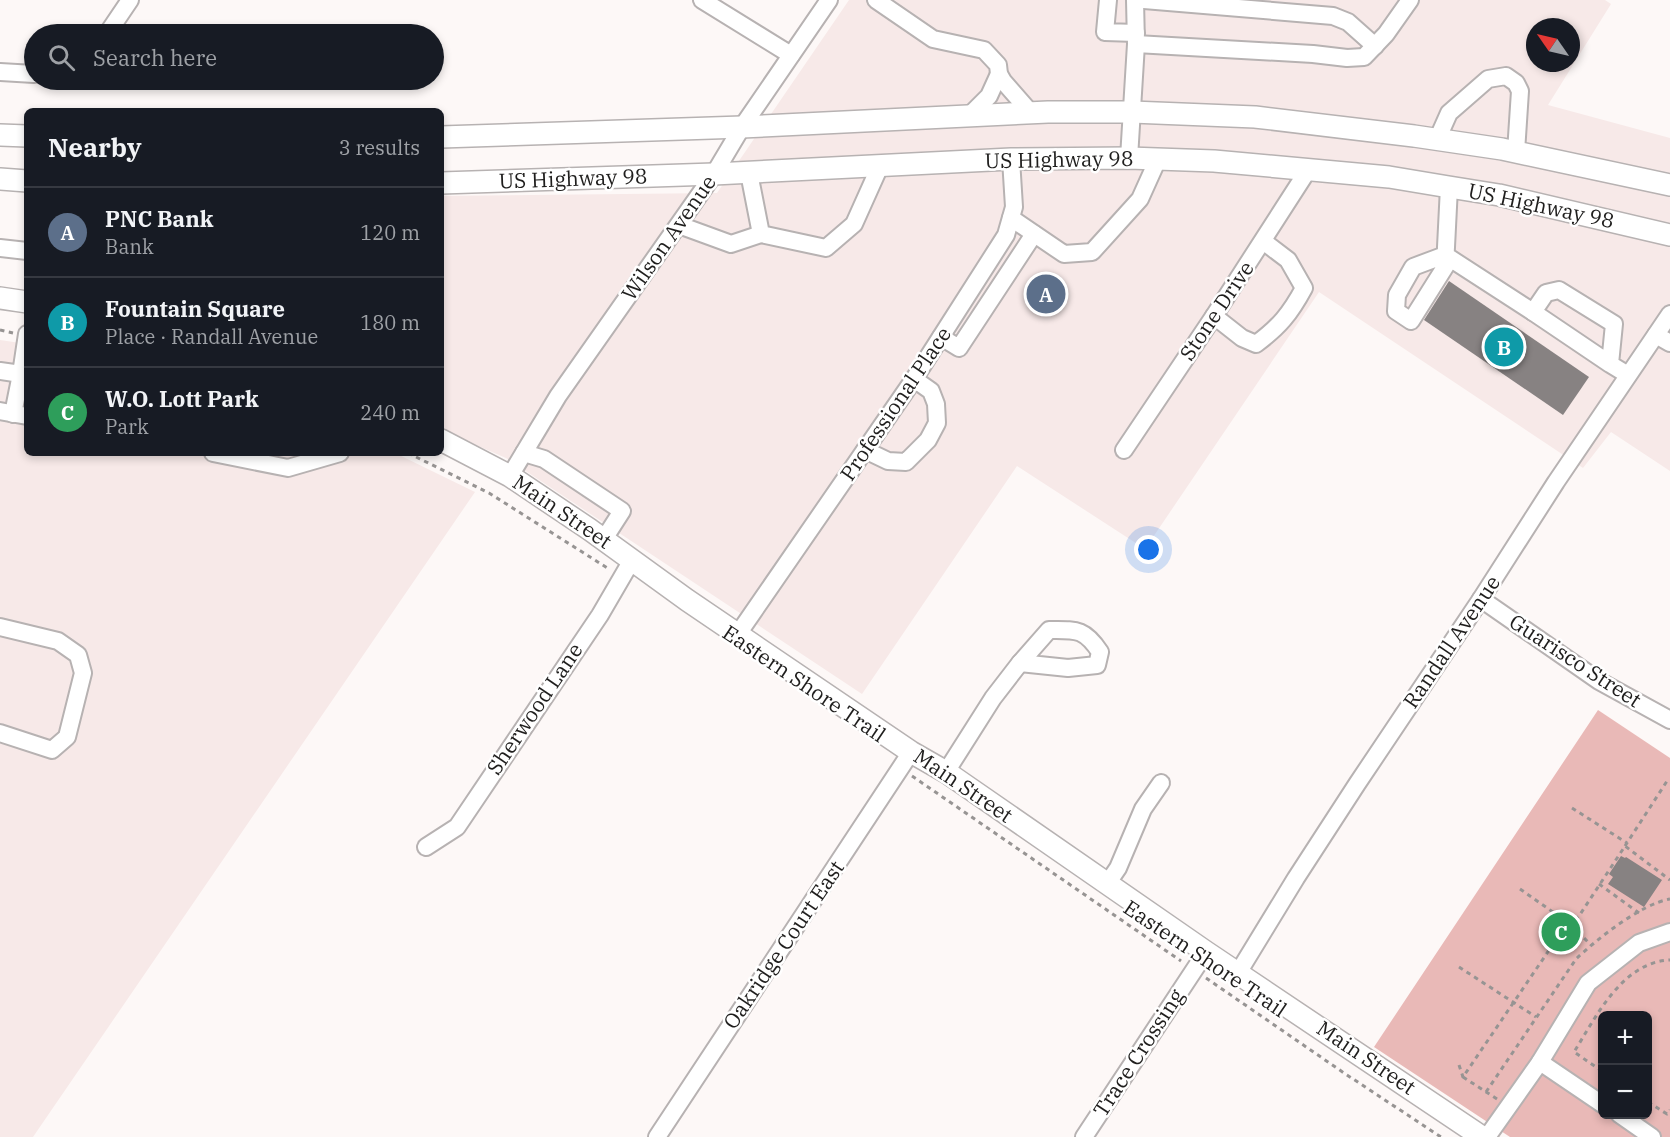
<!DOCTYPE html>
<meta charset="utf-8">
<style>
body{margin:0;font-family:"IBM Plex Serif",serif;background:#242831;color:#f1f3f6}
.controls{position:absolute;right:18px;bottom:18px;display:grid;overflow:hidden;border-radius:9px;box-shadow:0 3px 9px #0003}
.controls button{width:54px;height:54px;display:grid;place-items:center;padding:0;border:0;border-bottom:2px solid #363941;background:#171b24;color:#f1f3f6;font:30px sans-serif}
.compass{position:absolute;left:1526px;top:18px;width:54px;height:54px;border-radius:50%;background:#171b24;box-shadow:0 3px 9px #0003;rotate:304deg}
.you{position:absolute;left:1149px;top:550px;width:21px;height:21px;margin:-15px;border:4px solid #fff;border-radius:50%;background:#1a73e8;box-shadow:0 0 0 9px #1a73e833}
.badge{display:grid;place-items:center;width:39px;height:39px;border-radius:50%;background:#8c9099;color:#fff;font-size:20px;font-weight:700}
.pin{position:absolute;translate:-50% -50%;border:3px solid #fff;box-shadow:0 2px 6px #0006}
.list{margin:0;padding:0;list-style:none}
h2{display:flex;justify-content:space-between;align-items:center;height:78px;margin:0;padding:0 24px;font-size:26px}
h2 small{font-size:20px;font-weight:400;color:#9ea1a6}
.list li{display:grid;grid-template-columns:39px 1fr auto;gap:18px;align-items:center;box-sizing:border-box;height:90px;padding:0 24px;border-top:2px solid #363941}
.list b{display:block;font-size:22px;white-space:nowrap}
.list p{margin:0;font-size:20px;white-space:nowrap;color:#9ea1a6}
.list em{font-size:20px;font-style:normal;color:#9ea1a6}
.icon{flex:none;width:33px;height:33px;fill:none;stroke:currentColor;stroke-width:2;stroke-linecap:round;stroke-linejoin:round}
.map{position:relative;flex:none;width:1670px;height:1137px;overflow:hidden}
.search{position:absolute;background:#171b24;box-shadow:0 3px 9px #0003;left:24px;top:24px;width:420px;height:66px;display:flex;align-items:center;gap:15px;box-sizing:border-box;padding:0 21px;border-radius:33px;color:#9ea1a6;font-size:22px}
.panel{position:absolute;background:#171b24;box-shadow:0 3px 9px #0003;left:24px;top:108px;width:420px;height:348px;border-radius:9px}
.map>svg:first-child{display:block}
</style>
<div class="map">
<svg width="1670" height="1137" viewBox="0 0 1670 1137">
<rect width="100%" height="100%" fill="#fdf8f7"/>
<!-- built -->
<g fill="#f7e9e8" fill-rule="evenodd">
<path d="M849,0H1605L1611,4L1548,105L1670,138V471L1611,432L1583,468L1319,292L1145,549L1017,466L862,694L506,458L441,430V196L717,193ZM1535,27H1571V63H1535Z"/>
<path d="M0,340L27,344V453H395L475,492L33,1137H0Z"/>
</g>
<!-- green -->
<path fill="#e9b9b7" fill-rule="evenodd" d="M1598,710L1670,758V1137H1510L1374,1047ZM1602,1016H1648V1114H1602Z"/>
<!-- building -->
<g fill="#878282">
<path d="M1449,281L1589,377L1563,415L1424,320Z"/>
<path d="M1621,856L1625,858L1626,857L1662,880L1644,907L1608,884L1613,877L1609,874Z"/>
</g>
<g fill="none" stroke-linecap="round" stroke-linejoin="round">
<defs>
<g id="minor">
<path d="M702,0L791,55"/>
<path d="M876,0L933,39L984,50L998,65L999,74L1003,81L1031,113"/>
<path d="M1108,0L1105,32L1136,33"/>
<path d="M1144,0L1333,16L1348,22L1375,46"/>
<path d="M107,34L130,0"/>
<path d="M1136,44L1313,54L1347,58L1364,57L1386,34L1410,0"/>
<path d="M0,72L34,74"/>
<path d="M969,116L989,96L999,74"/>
<path d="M1437,140L1449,113L1488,79L1506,76L1516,83L1520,91L1516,152"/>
<path d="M1129,158L1136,44L1135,0"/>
<path d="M749,173L761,234L826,248L854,224L880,166"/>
<path d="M1449,187L1445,267L1411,321L1396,311L1397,295L1413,267L1445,255L1533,312"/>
<path d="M1011,218L1064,254L1092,252L1140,199L1158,159"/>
<path d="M679,225L731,244L761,234"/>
<path d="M0,248L27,251"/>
<path d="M1214,316L1242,338L1256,344C1279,327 1290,314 1304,288L1288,260L1263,241"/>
<path d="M1656,335L1670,343"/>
<path d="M941,337L959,348L1034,234"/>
<path d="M1610,364L1533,312L1546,293L1559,290L1614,324L1610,364L1628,375"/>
<path d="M0,371L21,374L27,334"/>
<path d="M0,411L27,416"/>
<path d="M13,414L21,374L27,375"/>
<path d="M865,450L888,461L906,462L928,440L937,423L936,404L931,391L914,379"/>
<path d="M1124,450L1214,316L1308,170"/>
<path d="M213,453L288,468L340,453"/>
<path d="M524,453L544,459L622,511L604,539"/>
<path d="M510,476L558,396L714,174L742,127L829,0"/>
<path d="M1481,599L1599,681L1670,720"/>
<path d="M0,627L58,641L78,655L83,673L67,737L52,750L0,733"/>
<path d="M1049,630C1076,630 1084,628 1100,652L1097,665L1068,668L1020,663Z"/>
<path d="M738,634L914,379L1006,235L1014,207L1011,159"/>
<path d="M946,772L993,698L1020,663"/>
<path d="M426,847L457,827L600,615L632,560"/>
<path d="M1107,884L1118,868L1143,809L1161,783"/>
<path d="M1238,973L1296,878L1357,784L1481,599L1556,482L1670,314"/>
<path d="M1540,1062L1588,983L1639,943L1670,932"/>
<path d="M1619,1114L1652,1137"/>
<path d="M657,1137L911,752"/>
<path d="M1084,1137L1206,952"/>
<path d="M1487,1137L1540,1062L1602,1104"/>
</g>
<g id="major">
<path d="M0,135L27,136"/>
<path d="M441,137L742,127L1048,112H1132L1255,117L1414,136L1502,149L1670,185"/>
<path d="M0,179L27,181"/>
<path d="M441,183L714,174L1011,159L1129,158L1214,161L1389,177L1449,187L1499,195L1670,235"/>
<path d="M0,298L27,302"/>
<path d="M441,440L510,476L589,529L687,600L911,752L946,772L1206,952L1482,1137"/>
</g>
</defs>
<!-- minor casing -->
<use href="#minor" stroke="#b7b2b2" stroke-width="20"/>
<!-- major casing -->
<use href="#major" stroke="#b7b2b2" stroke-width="24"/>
<!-- path -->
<g stroke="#979493" stroke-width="3" stroke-dasharray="4.5 4.5" stroke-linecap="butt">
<path d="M0,330L13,333"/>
<path d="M408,453L489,493L609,569"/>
<path d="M912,776L1181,961"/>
<path d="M1572,808L1627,843"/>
<path d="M1625,846L1669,778"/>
<path d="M1599,884L1639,913"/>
<path d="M1520,889L1570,924L1591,945"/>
<path d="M1459,967L1536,1017"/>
<path d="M1206,978L1344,1073L1441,1137"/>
<path d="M1459,1065L1463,1077"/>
<path d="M1602,1071L1574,1052C1596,1017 1622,962 1670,960"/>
<path d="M1486,1092L1576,959C1597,939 1641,904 1670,899"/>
<path d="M1497,1099L1463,1077L1562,931L1579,916L1625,846L1670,880"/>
<path d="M1648,1102L1667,1114L1670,1110"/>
</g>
<!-- minor -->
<use href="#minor" stroke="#fff" stroke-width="16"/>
<!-- major -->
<use href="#major" stroke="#fff" stroke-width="21"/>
</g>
<g text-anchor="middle" stroke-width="5" stroke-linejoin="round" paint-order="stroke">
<!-- street labels -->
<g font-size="21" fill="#1f1e1d" stroke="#fff">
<text transform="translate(1059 160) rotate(-1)" y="7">US Highway 98</text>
<text transform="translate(573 179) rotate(-2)" y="7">US Highway 98</text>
<text transform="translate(1541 206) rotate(12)" y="7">US Highway 98</text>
<text transform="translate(669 238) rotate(-55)" y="7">Wilson Avenue</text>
<text transform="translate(1217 311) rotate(-56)" y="7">Stone Drive</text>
<text transform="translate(896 404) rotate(-56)" y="7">Professional Place</text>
<text transform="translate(562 512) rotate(34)" y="7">Main Street</text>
<text transform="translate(1452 642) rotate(-56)" y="7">Randall Avenue</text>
<text transform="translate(1575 661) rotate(33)" y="7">Guarisco Street</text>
<text transform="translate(804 684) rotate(34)" y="7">Eastern Shore Trail</text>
<text transform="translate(535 709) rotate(-56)" y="7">Sherwood Lane</text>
<text transform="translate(963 786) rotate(34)" y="7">Main Street</text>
<text transform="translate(784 945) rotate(-56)" y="7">Oakridge Court East</text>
<text transform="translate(1205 959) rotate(34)" y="7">Eastern Shore Trail</text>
<text transform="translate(1139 1053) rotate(-57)" y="7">Trace Crossing</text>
<text transform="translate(1366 1058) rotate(34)" y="7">Main Street</text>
</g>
</g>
</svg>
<div class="controls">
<button>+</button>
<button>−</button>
</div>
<svg class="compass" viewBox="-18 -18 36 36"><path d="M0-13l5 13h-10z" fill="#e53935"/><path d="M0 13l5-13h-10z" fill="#9ea1a6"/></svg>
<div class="you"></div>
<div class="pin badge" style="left:1046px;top:294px;background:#5c6f8a">A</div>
<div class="pin badge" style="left:1504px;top:347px;background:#0f9aa8">B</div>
<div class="pin badge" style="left:1561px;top:932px;background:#2e9e5b">C</div>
<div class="search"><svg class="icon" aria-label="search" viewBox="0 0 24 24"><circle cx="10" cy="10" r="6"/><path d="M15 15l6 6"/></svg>Search here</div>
<section class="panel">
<h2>Nearby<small>3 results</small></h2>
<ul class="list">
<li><span class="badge" style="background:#5c6f8a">A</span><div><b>PNC Bank</b><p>Bank</p></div><em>120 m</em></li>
<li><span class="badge" style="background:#0f9aa8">B</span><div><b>Fountain Square</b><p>Place · Randall Avenue</p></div><em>180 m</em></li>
<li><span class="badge" style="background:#2e9e5b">C</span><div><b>W.O. Lott Park</b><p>Park</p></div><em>240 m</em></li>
</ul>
</section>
</div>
